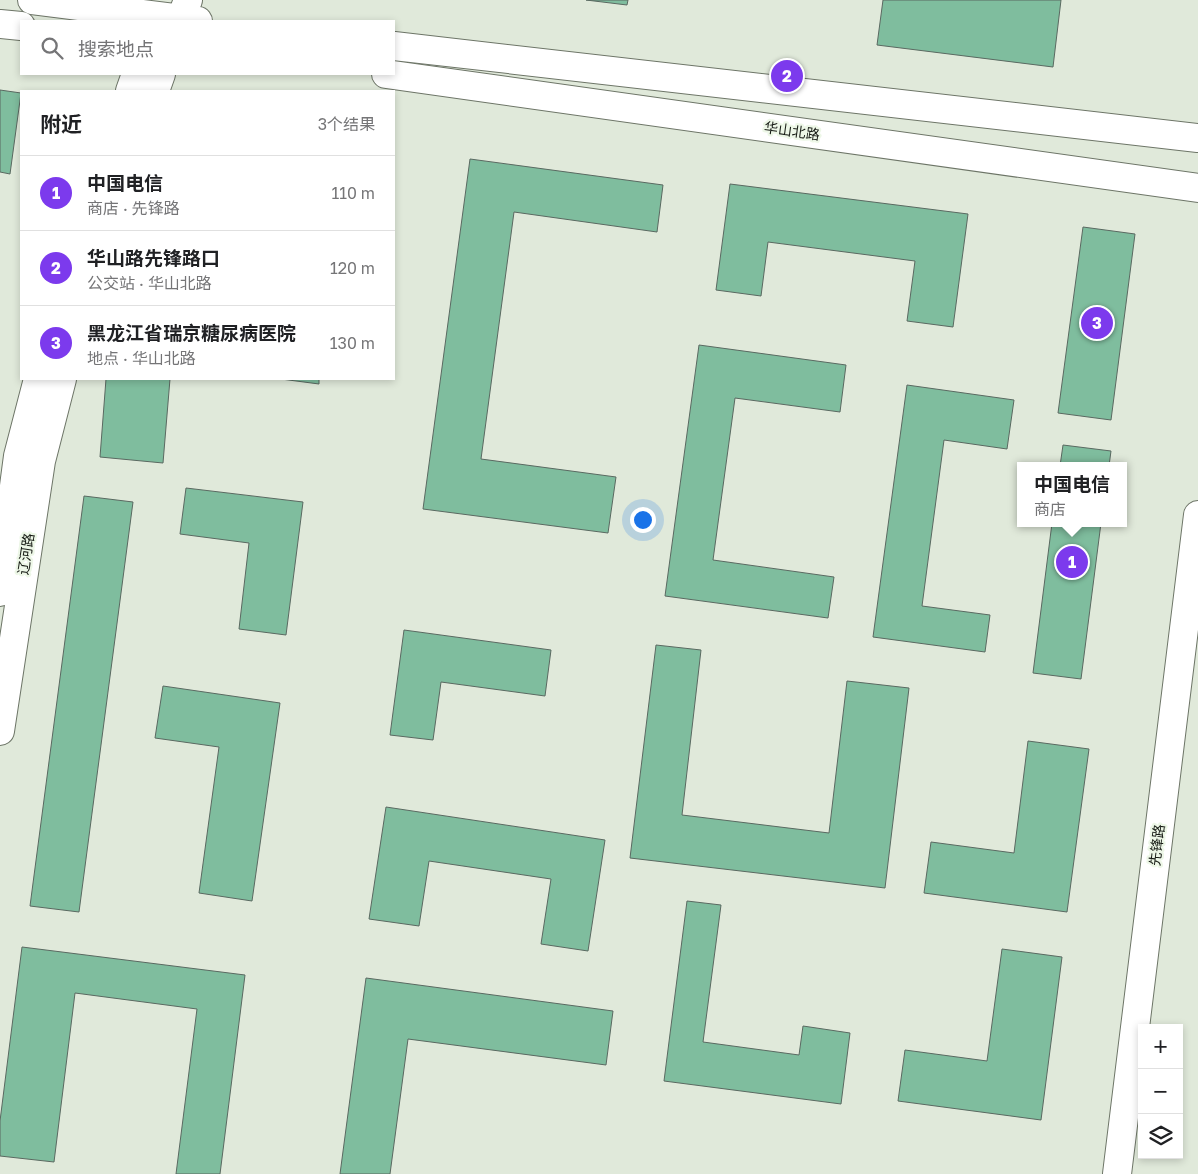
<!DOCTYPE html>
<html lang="zh">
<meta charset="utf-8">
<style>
body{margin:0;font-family:"Golos Text","Noto Sans SC",sans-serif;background:#f2f2f2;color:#202124}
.controls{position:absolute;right:15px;bottom:15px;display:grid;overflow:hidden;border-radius:0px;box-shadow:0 2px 8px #0003}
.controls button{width:45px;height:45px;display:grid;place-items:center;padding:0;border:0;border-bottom:1px solid #e0e0e0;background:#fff;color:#202124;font:25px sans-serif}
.you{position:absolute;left:642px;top:519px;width:18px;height:18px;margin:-12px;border:4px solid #fff;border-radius:50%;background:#1a73e8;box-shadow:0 0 0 8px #1a73e833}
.badge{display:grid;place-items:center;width:32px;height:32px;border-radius:50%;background:#7c3aed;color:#fff;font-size:16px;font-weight:700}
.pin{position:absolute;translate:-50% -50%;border:2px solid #fff;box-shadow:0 1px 5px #0006}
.popup{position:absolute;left:1017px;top:462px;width:110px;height:65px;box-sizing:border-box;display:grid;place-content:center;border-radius:0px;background:#fff;filter:drop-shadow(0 1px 4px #0005);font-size:16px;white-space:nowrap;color:#757577}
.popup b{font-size:19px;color:#202124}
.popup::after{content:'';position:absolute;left:50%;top:100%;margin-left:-10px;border:10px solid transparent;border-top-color:#fff}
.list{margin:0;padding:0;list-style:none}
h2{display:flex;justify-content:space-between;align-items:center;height:65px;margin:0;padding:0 20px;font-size:21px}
h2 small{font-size:16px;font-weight:400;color:#757577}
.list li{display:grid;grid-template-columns:32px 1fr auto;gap:15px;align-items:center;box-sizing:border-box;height:75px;padding:0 20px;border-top:1px solid #e0e0e0}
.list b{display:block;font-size:19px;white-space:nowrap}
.list p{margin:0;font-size:16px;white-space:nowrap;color:#757577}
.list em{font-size:16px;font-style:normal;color:#757577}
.icon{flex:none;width:28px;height:28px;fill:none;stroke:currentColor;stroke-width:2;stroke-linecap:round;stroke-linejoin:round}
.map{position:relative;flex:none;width:1198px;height:1174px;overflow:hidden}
.search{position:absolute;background:#fff;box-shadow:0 2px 8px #0003;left:20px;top:20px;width:375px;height:55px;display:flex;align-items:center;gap:12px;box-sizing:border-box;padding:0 18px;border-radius:0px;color:#757577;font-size:19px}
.panel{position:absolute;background:#fff;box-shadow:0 2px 8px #0003;left:20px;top:90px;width:375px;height:290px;border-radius:0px}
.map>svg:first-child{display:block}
</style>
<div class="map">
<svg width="1198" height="1174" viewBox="0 0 1198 1174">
<rect width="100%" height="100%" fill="#e0e9da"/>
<!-- building -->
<g fill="#7fbd9e" stroke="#5a6961">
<path d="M586,0H628L627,5Z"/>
<path d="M883,0H1061L1053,67L877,45Z"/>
<path d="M0,90L21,93L10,174L0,172Z"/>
<path d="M470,159L663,185L657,232L514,212L481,459L616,477L608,533L423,509Z"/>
<path d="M730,184L968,214L953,327L907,321L915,261L768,242L761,296L716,290Z"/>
<path d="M1083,227L1135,234L1111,420L1058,413Z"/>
<path d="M699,345L846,365L840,412L735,398L713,560L834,577L828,618L665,596Z"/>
<path d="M106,379H170L163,463L100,457Z"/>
<path d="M281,379H319V384Z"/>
<path d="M907,385L1014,400L1007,449L944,440L922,606L990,615L985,652L873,637Z"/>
<path d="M1063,445L1111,451L1109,466H1060Z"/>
<path d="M186,488L303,502L286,635L239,629L249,543L180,534Z"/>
<path d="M84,496L133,502L79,912L30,906Z"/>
<path d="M1052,523H1101L1081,679L1033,673Z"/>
<path d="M404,630L551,650L545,696L441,682L433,740L390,735Z"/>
<path d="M656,645L701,650L682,815L829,833L847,681L909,688L885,888L630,858Z"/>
<path d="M163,686L280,703L252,901L199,893L219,747L155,738Z"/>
<path d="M1028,741L1089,749L1067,912L924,893L931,842L1014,853Z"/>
<path d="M386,807L605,840L588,951L541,944L551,879L429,861L419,926L369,919Z"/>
<path d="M687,901L721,905L703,1042L799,1055L803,1026L850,1033L841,1104L664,1081Z"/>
<path d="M22,947L245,975L220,1174H176L197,1009L75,993L54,1162L0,1156V1121Z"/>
<path d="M1002,949L1062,957L1041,1120L898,1101L905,1050L987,1061Z"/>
<path d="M366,978L613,1011L606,1065L408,1039L390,1174H340Z"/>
</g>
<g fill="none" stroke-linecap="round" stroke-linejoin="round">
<defs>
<path id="tertiary" d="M180,21L188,0"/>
<g id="secondary">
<path d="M32,0L198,21"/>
<path d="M0,24L21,26"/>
<path d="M394,46L1198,138"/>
<path d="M386,74L1198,188"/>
<path d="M130,91L136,74"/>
<path d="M155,91L161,74"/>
<path d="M0,592L18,456L38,379"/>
<path d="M0,731L41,461L62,379"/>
</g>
<path id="primary" d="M1117,1174L1198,515"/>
</defs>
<!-- tertiary casing -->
<use href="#tertiary" stroke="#6d7567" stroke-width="30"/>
<!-- secondary casing -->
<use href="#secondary" stroke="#6d7567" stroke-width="30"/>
<!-- primary casing -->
<use href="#primary" stroke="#6d7567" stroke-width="30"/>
<!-- tertiary -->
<use href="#tertiary" stroke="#fff" stroke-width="28"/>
<!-- secondary -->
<use href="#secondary" stroke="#fff" stroke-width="28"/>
<!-- primary -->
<use href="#primary" stroke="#fff" stroke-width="28"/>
</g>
<g text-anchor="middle" stroke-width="4.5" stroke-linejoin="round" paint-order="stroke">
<!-- street labels -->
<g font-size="14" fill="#181c16" stroke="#edf7e7">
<text transform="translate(792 131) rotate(8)" y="5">华山北路</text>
<text transform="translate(26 554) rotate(-81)" y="5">辽河路</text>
<text transform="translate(1157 845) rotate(-83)" y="5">先锋路</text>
</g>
</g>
</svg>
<div class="controls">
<button>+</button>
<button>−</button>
<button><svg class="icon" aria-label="layers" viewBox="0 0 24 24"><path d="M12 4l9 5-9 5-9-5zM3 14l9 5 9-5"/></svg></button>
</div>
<div class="you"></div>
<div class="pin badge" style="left:1072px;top:562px">1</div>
<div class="popup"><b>中国电信</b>商店</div>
<div class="pin badge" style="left:787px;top:76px">2</div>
<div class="pin badge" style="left:1097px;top:323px">3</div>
<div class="search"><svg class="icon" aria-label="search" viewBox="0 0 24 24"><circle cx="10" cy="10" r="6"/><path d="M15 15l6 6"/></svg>搜索地点</div>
<section class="panel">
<h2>附近<small>3个结果</small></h2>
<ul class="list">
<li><span class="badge">1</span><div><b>中国电信</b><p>商店 · 先锋路</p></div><em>110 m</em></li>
<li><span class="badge">2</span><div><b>华山路先锋路口</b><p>公交站 · 华山北路</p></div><em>120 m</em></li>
<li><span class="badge">3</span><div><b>黑龙江省瑞京糖尿病医院</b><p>地点 · 华山北路</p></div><em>130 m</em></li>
</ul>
</section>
</div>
